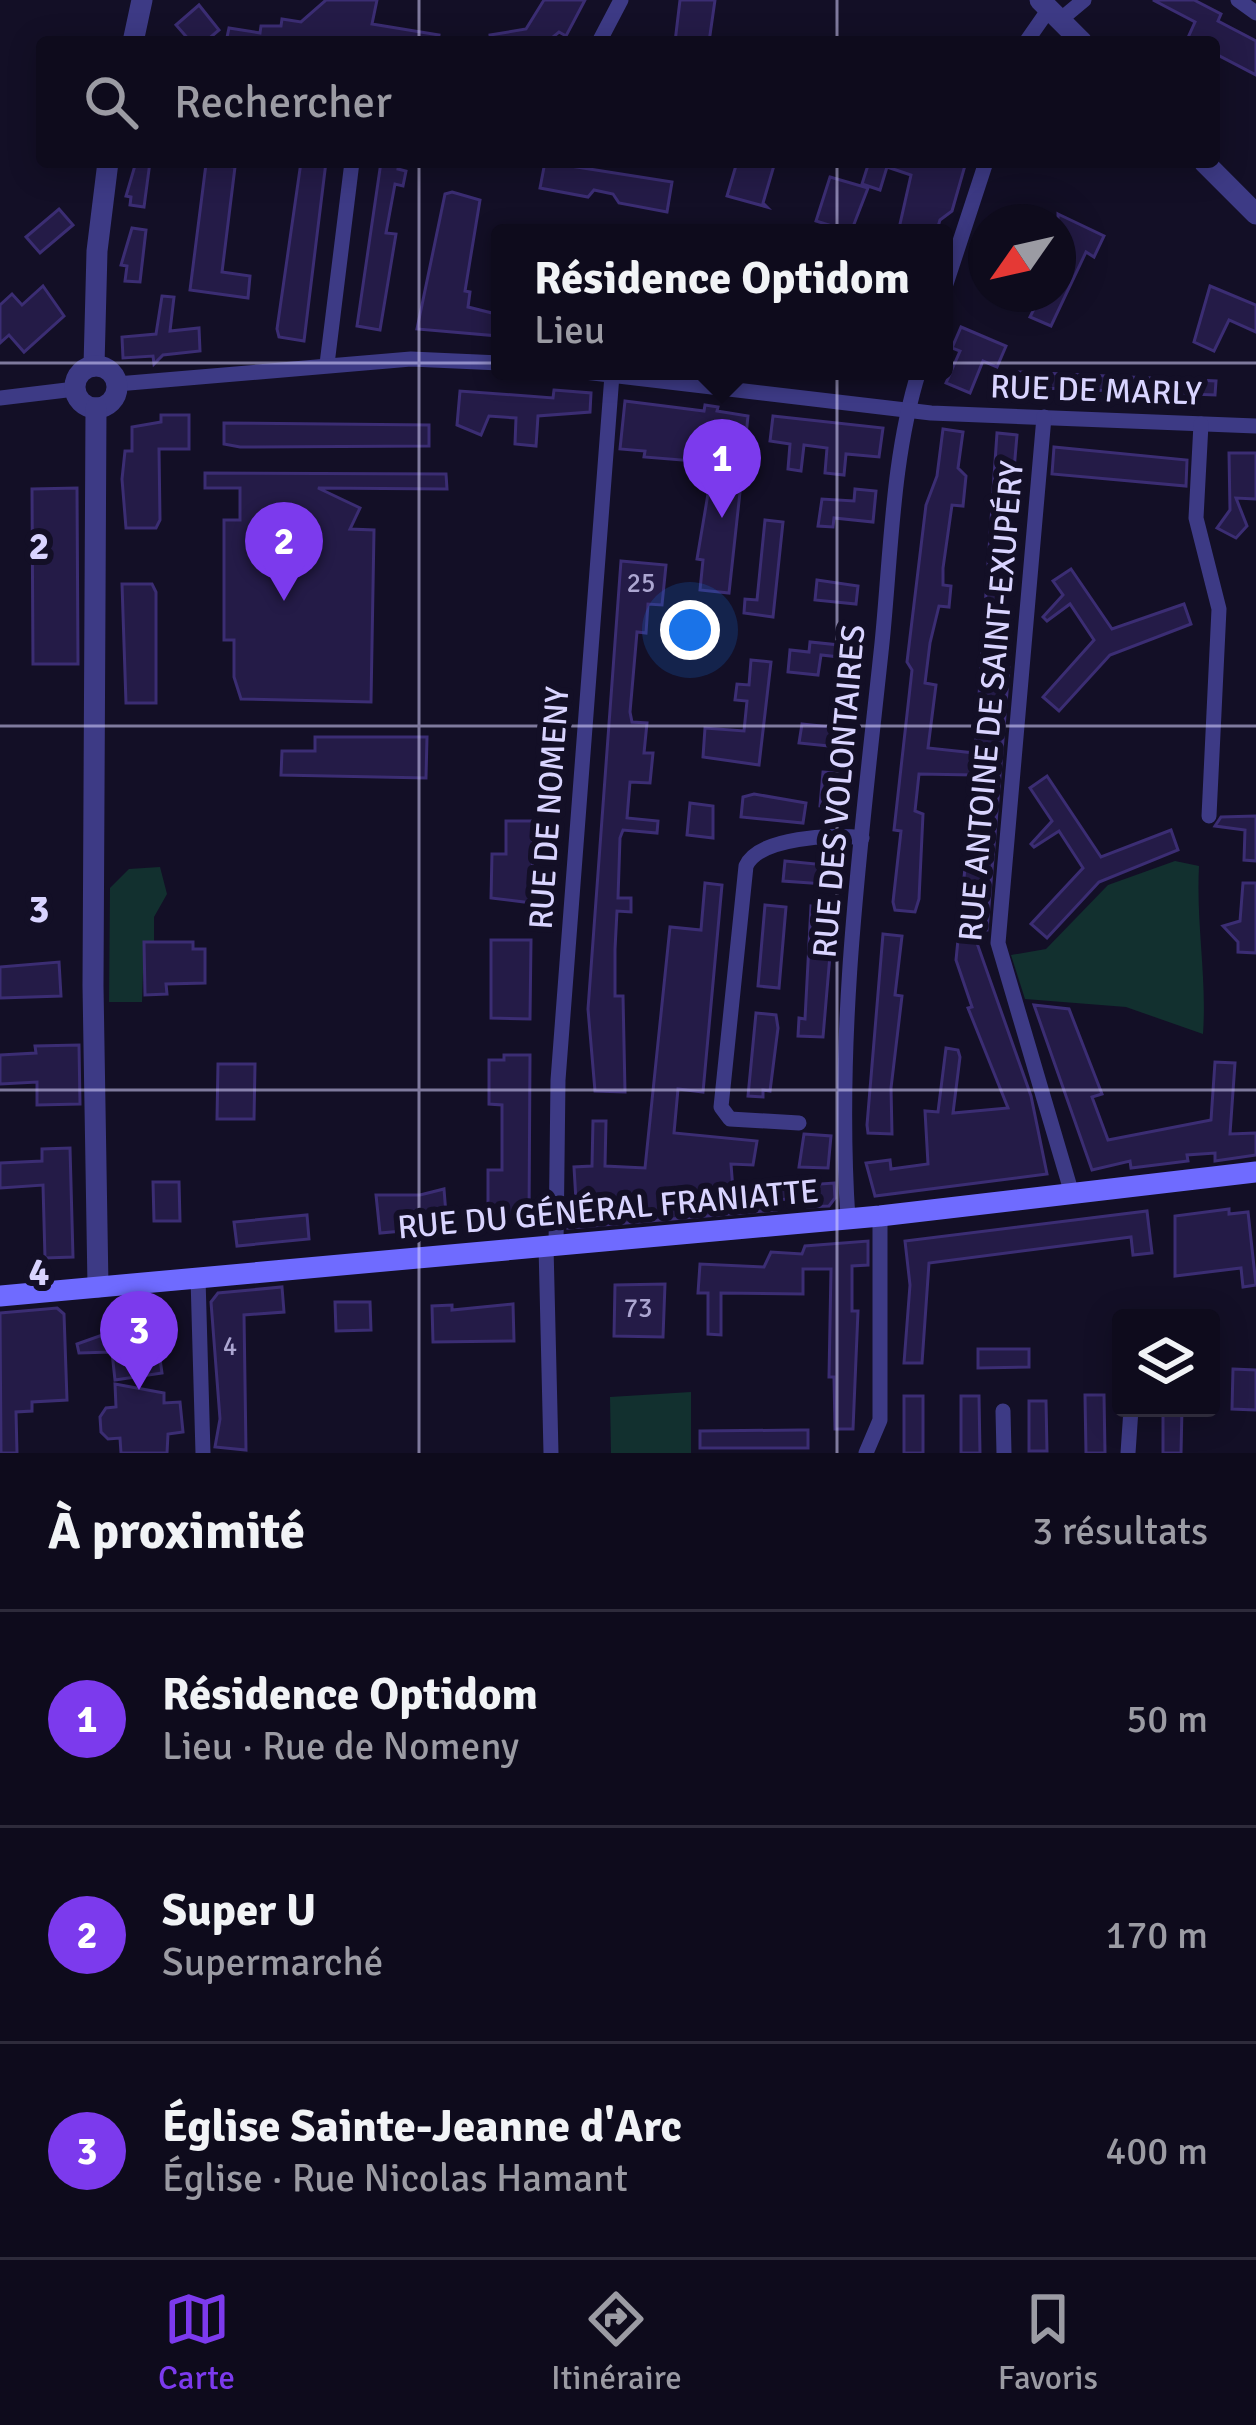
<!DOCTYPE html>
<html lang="fr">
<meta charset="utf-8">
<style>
body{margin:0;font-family:Signika,sans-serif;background:#1c1929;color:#f1f3f6}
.controls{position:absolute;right:36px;bottom:36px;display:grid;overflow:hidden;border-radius:12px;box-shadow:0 6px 30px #0003}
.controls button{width:108px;height:108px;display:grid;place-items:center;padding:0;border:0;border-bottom:3px solid #2e2b3b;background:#0e0b1c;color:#f1f3f6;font:60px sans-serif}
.compass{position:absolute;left:968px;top:204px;width:108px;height:108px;border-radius:50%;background:#0e0b1c;box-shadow:0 6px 30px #0003;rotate:236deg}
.you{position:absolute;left:690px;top:630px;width:42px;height:42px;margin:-30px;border:9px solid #fff;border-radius:50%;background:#1a73e8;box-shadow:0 0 0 18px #1a73e833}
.badge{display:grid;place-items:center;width:78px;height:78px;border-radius:50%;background:#7c3aed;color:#fff;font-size:39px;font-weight:700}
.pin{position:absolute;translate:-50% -99px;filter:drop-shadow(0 3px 6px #0008)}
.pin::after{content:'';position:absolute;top:63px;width:42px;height:36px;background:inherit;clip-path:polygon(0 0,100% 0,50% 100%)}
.popup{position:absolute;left:491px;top:224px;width:462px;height:156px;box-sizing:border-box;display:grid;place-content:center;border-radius:12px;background:#0e0b1c;filter:drop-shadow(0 3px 9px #0005);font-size:39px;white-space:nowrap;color:#9b9ba3}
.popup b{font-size:45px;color:#f1f3f6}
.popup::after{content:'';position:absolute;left:50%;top:100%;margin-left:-24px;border:24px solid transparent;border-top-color:#0e0b1c}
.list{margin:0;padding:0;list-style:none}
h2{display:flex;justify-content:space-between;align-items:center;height:156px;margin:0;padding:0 48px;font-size:51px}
h2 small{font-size:39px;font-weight:400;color:#9b9ba3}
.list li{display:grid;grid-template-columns:78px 1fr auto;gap:36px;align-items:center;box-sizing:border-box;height:216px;padding:0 48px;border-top:3px solid #2e2b3b}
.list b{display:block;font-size:45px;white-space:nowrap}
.list p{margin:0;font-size:39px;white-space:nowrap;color:#9b9ba3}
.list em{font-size:39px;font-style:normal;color:#9b9ba3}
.icon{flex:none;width:66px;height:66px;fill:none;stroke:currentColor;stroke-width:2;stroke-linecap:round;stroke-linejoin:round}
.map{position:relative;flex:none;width:1256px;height:1453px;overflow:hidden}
.search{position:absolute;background:#0e0b1c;box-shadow:0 6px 30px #0003;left:36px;right:36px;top:36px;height:132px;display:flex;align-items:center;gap:30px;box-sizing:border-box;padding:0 42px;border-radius:12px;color:#9b9ba3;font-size:45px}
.sheet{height:804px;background:#0e0b1c}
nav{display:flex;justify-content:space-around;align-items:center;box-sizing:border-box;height:168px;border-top:3px solid #2e2b3b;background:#0e0b1c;font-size:33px;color:#9b9ba3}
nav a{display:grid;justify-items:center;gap:6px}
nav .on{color:#7c3aed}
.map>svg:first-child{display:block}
</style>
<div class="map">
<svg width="1256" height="1453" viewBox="0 0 1256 1453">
<rect width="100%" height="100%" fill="#130f26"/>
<!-- green -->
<g fill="#12302f">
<path d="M1175,861L1199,866C1196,925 1207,976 1203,1034L1126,1007L1025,999L1011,955L1046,949L1108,885Z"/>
<path d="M160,867L167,894L154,917V942L144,943L142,1002H109L110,888L129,869Z"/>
<path d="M691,1392V1453H611L610,1397Z"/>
</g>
<!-- building -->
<g fill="#241b47" stroke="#3b2d73" stroke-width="3">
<path d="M326,0H377L372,24L439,35L438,42H226L229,28L260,33L261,26H281L282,19L301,22Z"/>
<path d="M544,0H585L566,36L559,32L547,42H491L490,35L526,29Z"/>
<path d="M680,0H715L709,42H675Z"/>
<path d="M1153,0H1194L1221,14L1218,21L1256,41V75L1214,53V42H1186L1195,22Z"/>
<path d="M199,5L219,30L205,42H191L176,25Z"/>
<path d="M136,162H150L144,207L130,205L131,197L126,196Z"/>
<path d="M301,162H326L304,341L279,337L277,329Z"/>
<path d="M381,162H399L398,169L406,171L403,186L395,184L386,233L396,234L380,330L357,326Z"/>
<path d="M545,162L672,182L667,212L619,203L613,194L594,190L588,197L540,188Z"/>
<path d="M737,162H775L763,203L767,207L727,196Z"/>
<path d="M869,162H966L952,211L940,220L936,233H898L911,175L887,167L880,190L862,184Z"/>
<path d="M206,164L235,167L222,272L250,276L248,298L190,290Z"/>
<path d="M830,177L868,188L851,232L816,221Z"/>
<path d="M452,192L480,200L465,291L470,292L468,307L500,315L499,336L417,329L445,194Z"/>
<path d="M59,209L73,225L40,253L26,237Z"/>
<path d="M1058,214L1104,236L1094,257L1086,252L1051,326L1030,317L1034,309L1001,294H1058V256L1064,242L1058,239Z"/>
<path d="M132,228L146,230L140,282L125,281L127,266L121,265Z"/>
<path d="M43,286L64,316L24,352L9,335L0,343V305L12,294L22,305Z"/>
<path d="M1210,286L1256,305V332L1229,320L1214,351L1194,342Z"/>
<path d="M162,296L174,297L170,331L199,328L200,351L163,355L154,364L153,356L123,358L122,337L156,334Z"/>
<path d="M961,327L1006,346L997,367L983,361L970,393L946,383L960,351L952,348Z"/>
<path d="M1019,372L1216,381L1215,395L1018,387Z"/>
<path d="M554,390L591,393L590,412L538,416L536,446L515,444L516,418L489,416L481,435L457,425L460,391L553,398Z"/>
<path d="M625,401L704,411L705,405L718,407L717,411L748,416L743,465L644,457L645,451L620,449Z"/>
<path d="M161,415H189V449H159L160,520L156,528H126L122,479L125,451H132V427L161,422Z"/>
<path d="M773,416L883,428L879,457L846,454L844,475L825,473L827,448L804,445L801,471L788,469L790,444L770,441Z"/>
<path d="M224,423L429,425V446L240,447L224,444Z"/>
<path d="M943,429L963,432L958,468L966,476L963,506L952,505L943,568V585L951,586L949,607L939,606L930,643L925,683L936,685L928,748L975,753L997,433L1017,435L997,668H1009L987,930L972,929L1031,1096L1047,1174L875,1196L866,1163L890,1160L891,1169L928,1164L925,1111L938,1112L946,1048L958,1050L960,1057L953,1113L1008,1108L968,1008L972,1007L956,960L974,775L919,774L915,811L923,814L919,899L915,912L895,910L893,902L901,831L894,830L912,670L907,662L926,505L937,476Z"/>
<path d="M1054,447L1187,460L1186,486L1052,474Z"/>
<path d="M1229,453H1256V499L1236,498L1247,526L1236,538L1217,528L1230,510Z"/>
<path d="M205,473L446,474L447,489L318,488L360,508L350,529L374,530L371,702L241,699L234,677V640H224V520H240V488H205Z"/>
<path d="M77,488L78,664H33L32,489Z"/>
<path d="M709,488L740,492L729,593L700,590L703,560L697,559Z"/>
<path d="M855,489L876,491L873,522L834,518L833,527L818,526L822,499L854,501Z"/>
<path d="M765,520L783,522L773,617L744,613L745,599L757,600Z"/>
<path d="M621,561L666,565L662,605L648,604L646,633L637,632L630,712L632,722L647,723L644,753H653L650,783L630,782L627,818L658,821L657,833L623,830L620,838L618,898H631V912L617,911L615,949V996H623L625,1092L595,1091L588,1009Z"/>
<path d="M1071,569L1112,629L1184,604L1191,624L1110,655L1059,711L1043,697L1094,640L1070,604L1047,621L1043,617L1063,595L1053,581Z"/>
<path d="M817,580L858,586L856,604L815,600Z"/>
<path d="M122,584H152L156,592V703H126Z"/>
<path d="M841,634L861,636L858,659L821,655L818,675L788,672L790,650L809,652L810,642L840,645Z"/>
<path d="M751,660L771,662L759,765L703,757L705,728L744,731L747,701L735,700L737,684L749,685Z"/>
<path d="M802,724L851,729L849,748L799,743Z"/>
<path d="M315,737H427L426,778L281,775L282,751H315Z"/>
<path d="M823,772L846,774L841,808L820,806Z"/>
<path d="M1047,776L1101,857L1171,830L1178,850L1099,882L1047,938L1031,924L1083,868L1059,831L1034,847L1031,844L1052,821L1030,788Z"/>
<path d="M754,794L806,803L803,823L741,817L743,797Z"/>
<path d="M690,803L713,806V838L687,835Z"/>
<path d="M1256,816V861L1244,860L1245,830L1215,826L1221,817Z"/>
<path d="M506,821H533L532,903L491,898L492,854H506Z"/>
<path d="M785,861L826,865L824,884L783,881Z"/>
<path d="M705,883L722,885L703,1092L678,1089L674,1133L757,1141L753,1165L731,1164L733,1190L834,1183L835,1198L829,1206L808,1207L810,1197L776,1200V1210L568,1228L569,1202L576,1201L574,1167L592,1166L593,1121H606L605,1166L645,1168L670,927L701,930Z"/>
<path d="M1243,883H1256V953L1238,952V942L1223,926L1240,921Z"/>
<path d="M765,905L786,907L779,988L758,986Z"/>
<path d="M811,906L834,908L823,1037L798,1036L799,1018L805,1019Z"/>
<path d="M883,934L902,936L895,995L902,996L891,1088L892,1134L868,1133L867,1125Z"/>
<path d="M491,940H531L530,1019L491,1018Z"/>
<path d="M144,942H193V949H205V983L166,984L167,994L145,995Z"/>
<path d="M59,962L61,996L0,998V967Z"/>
<path d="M1034,1005L1069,1009L1102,1094L1092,1097L1108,1140L1211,1120L1215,1062L1235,1063L1230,1134L1256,1133V1155L1215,1161V1153L1187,1155L1188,1161L1131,1168L1130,1161L1092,1170Z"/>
<path d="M756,1013L776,1015L778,1028L770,1091L763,1090V1097L748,1096Z"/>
<path d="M79,1045L80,1104L37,1105V1082L0,1084V1055L36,1053L35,1046Z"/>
<path d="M504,1055H530L529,1220L488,1215V1170H502V1105L489,1104V1060H504Z"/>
<path d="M218,1064H255L254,1119H217Z"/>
<path d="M804,1134L831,1136L828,1168L799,1167Z"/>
<path d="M70,1148L73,1257L45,1258L43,1185L0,1188V1163L42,1161V1149Z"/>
<path d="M153,1182H179L180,1221H154Z"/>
<path d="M444,1189L447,1227L380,1233L376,1195H420Z"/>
<path d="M1229,1209V1214L1248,1212L1256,1285L1243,1287L1241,1268L1175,1276V1216Z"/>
<path d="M1147,1211L1152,1253L1133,1255L1131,1237L929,1263L922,1363H904L910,1285L905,1241Z"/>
<path d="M307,1215L309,1239L237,1246L234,1222Z"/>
<path d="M868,1241V1265L852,1266V1311H858L853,1429H835L834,1377H829L831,1269H803V1294L721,1293V1335L708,1334V1293H698L700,1264L764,1267L771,1252L802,1254L805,1246Z"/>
<path d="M665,1284L663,1337L614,1336L615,1285Z"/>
<path d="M282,1287L284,1312L244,1315L246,1450L215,1447L220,1419L211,1302L218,1293Z"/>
<path d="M335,1302H370L371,1330L336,1331Z"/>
<path d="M513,1304L514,1341L433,1342L432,1306L452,1305V1310Z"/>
<path d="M57,1308L64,1314L67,1400L32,1402V1411L16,1412L17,1453H1L0,1313Z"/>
<path d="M162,1329L171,1332L172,1344L159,1352L162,1373L115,1380L112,1352L79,1353L77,1344L108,1333Z"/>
<path d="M978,1349H1029V1367L978,1368Z"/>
<path d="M1233,1369L1256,1370V1410L1232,1409Z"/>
<path d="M115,1384L164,1393V1403L180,1402L183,1432L168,1434L167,1453H121L120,1438L108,1439L101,1432L100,1417L106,1408L116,1407Z"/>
<path d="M1085,1395H1104L1105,1453H1086Z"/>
<rect x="904" y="1396" width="19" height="57"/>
<path d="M961,1396H979L980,1453H961Z"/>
<path d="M1029,1401H1046L1047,1451H1029Z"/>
<path d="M1163,1408H1182L1181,1453H1163Z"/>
<path d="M801,1430H808V1448H700V1431Z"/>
</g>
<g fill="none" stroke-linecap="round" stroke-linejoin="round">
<!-- minor -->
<g stroke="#3d3a85" stroke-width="15">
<path d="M1238,0L1256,13"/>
<path d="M1060,20L1084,0"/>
<path d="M599,42L621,0"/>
<path d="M1026,42L1049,9"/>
<path d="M944,290L986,162"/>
<path d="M327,364L352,162"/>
<path d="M576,371L931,413L1256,426"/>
<path d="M117,384L411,359L500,363"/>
<path d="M0,398L75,389"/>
<path d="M1044,417L998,943L1072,1194"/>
<path d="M1201,424L1196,518L1219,609L1209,816"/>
<path d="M799,1123L730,1119L721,1107L746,866C759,837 833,834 862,838"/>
<path d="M848,1219C835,1028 862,833 882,643C891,555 892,456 919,371"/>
<path d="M556,1245L558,1080L612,375"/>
<path d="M546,1246L551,1453"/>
<path d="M198,1278L203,1453"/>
<path d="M1003,1411L1004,1453"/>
<path d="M866,1453L880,1420V1216"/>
<path d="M1128,1453L1131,1409"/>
</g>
<!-- tertiary -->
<g stroke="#3d3a85" stroke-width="21">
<path d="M1040,0L1082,42"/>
<path d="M133,42L142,0"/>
<path d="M1204,162L1256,214"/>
<path d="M94,366L97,251L108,162"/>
<circle cx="96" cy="387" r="21"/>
<path d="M96,408L93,986L98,1287"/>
</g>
<!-- secondary -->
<path stroke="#6f6bff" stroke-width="21" d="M0,1296L880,1216L1256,1172"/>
</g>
<!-- grid -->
<path fill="none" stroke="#d9d4ff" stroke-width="3" stroke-opacity="0.55" d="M419,0V42M837,0V42M419,162V1453M837,162V1453M0,363H1256M0,726H1256M0,1090H1256"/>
<g text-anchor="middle" stroke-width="12" stroke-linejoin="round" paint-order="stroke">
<!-- number labels -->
<g font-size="27" fill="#aca6d1">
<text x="641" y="592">25</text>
<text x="638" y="1317">73</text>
<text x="230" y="1355">4</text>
</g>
<!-- street labels -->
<g font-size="33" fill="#d9d4ff" stroke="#130f26">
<text transform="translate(1096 389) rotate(2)" y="12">RUE DE MARLY</text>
<text transform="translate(990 701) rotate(-85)" y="12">RUE ANTOINE DE SAINT-EXUPÉRY</text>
<text transform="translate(838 791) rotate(-85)" y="12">RUE DES VOLONTAIRES</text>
<text transform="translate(548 808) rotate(-86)" y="12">RUE DE NOMENY</text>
<text transform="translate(608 1208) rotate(-5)" y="12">RUE DU GÉNÉRAL FRANIATTE</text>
</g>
</g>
<g font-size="39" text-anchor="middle" font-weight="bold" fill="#d9d4ff" stroke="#130f26" stroke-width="12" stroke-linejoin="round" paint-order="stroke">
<text x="39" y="559">2</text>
<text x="39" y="922">3</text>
<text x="39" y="1285">4</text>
</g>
</svg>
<div class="controls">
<button><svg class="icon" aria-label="layers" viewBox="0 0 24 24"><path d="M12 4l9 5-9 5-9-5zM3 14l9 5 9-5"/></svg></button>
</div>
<svg class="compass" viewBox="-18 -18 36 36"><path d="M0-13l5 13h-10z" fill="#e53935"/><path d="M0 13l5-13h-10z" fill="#9b9ba3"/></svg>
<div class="you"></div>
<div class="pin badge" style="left:722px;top:518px">1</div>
<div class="popup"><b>Résidence Optidom</b>Lieu</div>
<div class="pin badge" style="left:284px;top:601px">2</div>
<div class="pin badge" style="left:139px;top:1390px">3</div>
<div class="search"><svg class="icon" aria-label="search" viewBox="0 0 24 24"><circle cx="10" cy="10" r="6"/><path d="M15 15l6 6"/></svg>Rechercher</div>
</div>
<section class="sheet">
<h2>À proximité<small>3 résultats</small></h2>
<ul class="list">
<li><span class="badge">1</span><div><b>Résidence Optidom</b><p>Lieu · Rue de Nomeny</p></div><em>50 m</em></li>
<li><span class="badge">2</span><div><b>Super U</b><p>Supermarché</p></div><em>170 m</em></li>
<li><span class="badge">3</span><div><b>Église Sainte-Jeanne d'Arc</b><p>Église · Rue Nicolas Hamant</p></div><em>400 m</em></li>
</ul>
</section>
<nav>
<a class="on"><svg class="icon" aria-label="map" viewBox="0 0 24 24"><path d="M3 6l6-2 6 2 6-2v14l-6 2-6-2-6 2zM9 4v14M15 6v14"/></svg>Carte</a>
<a><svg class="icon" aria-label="directions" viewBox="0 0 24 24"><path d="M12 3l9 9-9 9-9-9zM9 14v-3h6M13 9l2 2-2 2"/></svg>Itinéraire</a>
<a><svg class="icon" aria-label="saved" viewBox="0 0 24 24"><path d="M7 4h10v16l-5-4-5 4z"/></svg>Favoris</a>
</nav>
